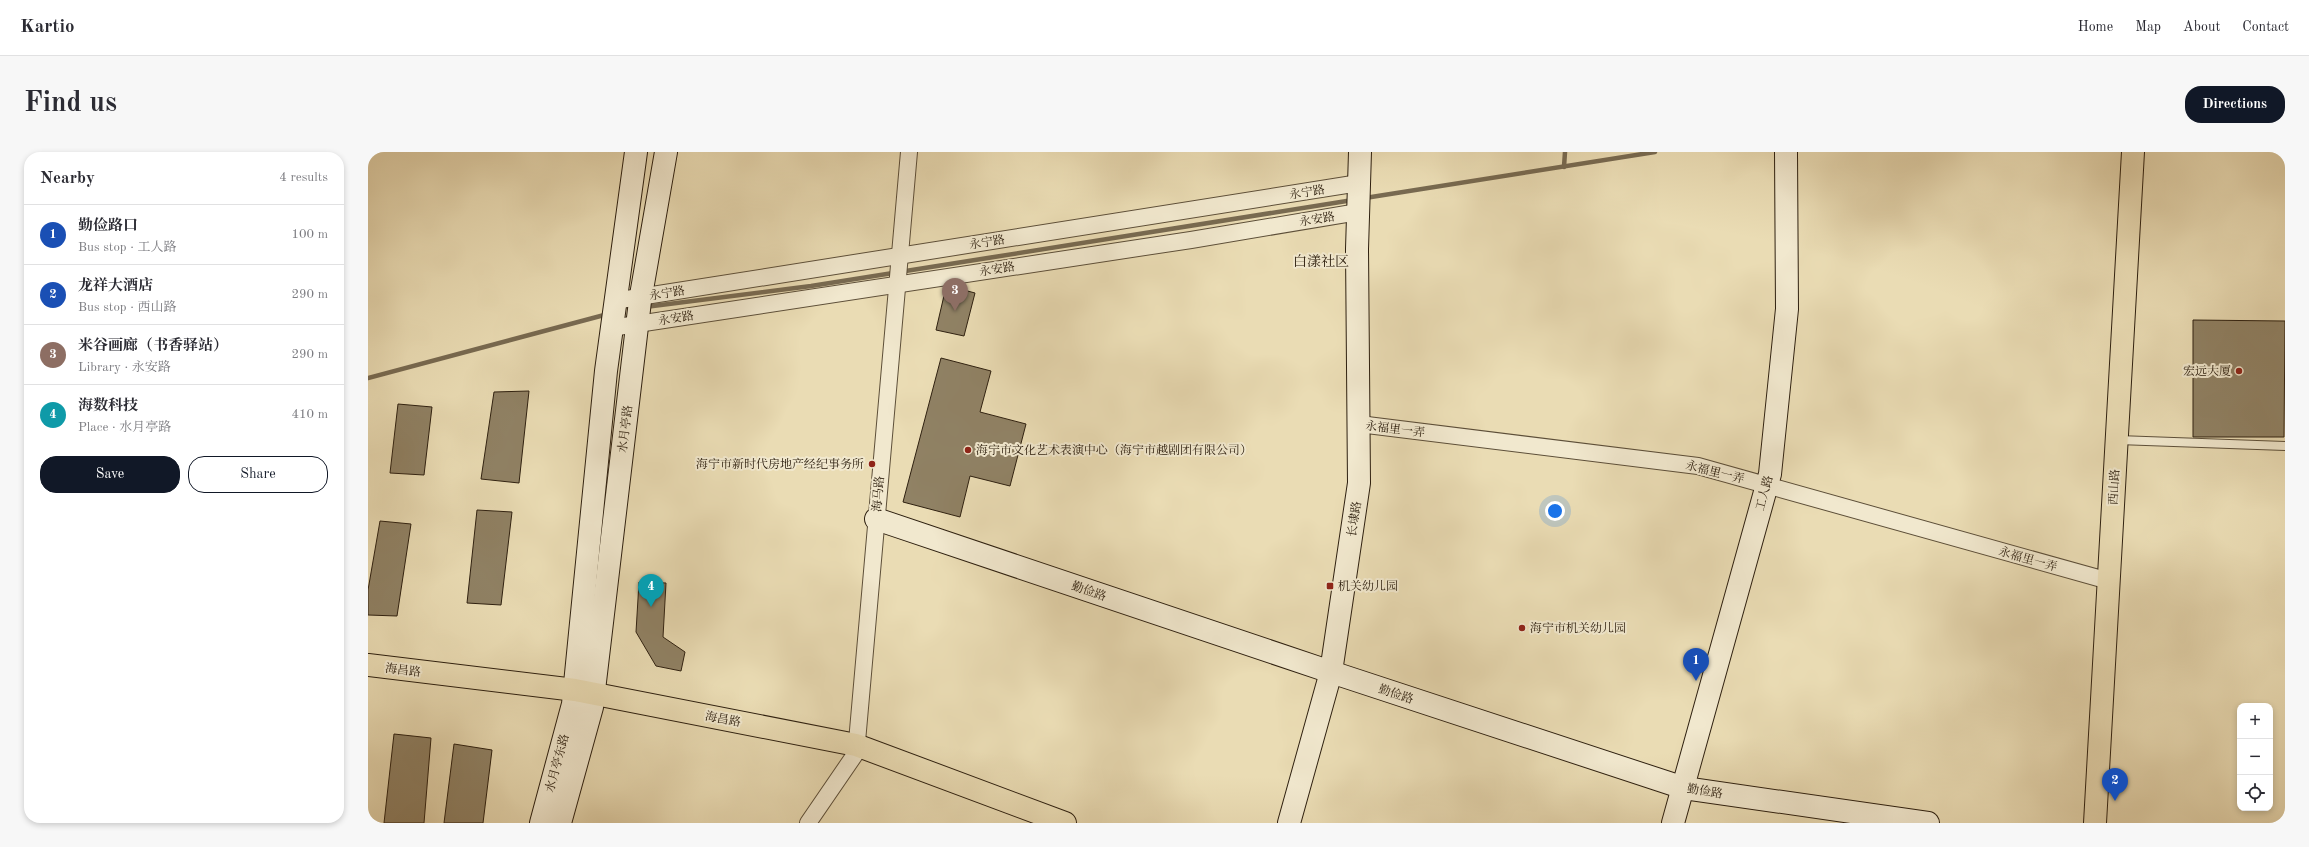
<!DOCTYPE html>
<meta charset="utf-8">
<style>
body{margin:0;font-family:"Old Standard TT","Noto Serif SC",serif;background:#f7f7f7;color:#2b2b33}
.controls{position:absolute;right:12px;bottom:12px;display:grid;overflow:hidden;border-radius:8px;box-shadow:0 2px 6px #0003}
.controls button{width:36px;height:36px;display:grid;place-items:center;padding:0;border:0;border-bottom:1px solid #e1e1e2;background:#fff;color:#2b2b33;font:20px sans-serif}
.you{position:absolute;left:1187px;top:359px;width:14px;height:14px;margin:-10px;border:3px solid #fff;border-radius:50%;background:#1a73e8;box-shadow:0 0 0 6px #1a73e833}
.badge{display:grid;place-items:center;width:26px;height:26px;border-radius:50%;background:#111827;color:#fff;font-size:13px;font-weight:700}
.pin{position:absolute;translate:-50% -33px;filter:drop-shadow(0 1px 2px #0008)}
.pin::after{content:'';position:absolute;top:21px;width:14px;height:12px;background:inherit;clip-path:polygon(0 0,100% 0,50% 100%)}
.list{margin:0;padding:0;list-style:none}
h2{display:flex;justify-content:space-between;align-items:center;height:52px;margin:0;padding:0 16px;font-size:17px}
h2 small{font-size:13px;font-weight:400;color:#7c7c81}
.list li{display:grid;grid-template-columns:26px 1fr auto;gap:12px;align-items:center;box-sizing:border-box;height:60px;padding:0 16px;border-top:1px solid #e1e1e2}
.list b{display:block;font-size:15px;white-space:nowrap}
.list p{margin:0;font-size:13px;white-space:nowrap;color:#7c7c81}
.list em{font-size:13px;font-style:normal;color:#7c7c81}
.actions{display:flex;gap:8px;padding:12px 16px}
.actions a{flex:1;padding:9px 0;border:1px solid #111827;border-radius:16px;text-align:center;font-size:14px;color:#111827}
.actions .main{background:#111827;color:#fff}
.icon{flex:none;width:22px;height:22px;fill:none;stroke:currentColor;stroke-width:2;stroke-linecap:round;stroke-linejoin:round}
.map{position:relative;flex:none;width:1917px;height:671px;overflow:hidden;border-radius:16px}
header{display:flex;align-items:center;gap:24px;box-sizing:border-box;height:56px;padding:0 20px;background:#fff;border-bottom:1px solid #e1e1e2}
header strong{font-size:19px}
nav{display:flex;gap:22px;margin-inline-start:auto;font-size:14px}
.intro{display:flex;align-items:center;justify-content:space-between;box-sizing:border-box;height:96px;padding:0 24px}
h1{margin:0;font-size:28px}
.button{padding:10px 18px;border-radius:16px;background:#111827;color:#fff;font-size:14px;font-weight:700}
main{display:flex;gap:24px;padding:0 24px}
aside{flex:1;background:#fff;border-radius:16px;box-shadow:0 2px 6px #0003}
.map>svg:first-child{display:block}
</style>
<header>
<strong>Kartio</strong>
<nav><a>Home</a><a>Map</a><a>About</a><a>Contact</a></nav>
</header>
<div class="intro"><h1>Find us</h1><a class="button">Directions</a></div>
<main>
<aside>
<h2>Nearby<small>4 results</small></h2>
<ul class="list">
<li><span class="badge" style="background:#1a4fb4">1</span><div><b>勤俭路口</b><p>Bus stop · 工人路</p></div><em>100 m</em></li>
<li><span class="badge" style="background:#1a4fb4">2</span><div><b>龙祥大酒店</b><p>Bus stop · 西山路</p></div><em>290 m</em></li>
<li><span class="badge" style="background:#8d6e63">3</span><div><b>米谷画廊（书香驿站）</b><p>Library · 永安路</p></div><em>290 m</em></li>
<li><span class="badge" style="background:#0f9aa8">4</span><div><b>海数科技</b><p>Place · 水月亭路</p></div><em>410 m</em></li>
</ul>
<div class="actions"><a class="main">Save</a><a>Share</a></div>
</aside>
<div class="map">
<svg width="1917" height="671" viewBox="0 0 1917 671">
<rect width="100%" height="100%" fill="#eadcb4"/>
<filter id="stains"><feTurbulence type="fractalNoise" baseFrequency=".005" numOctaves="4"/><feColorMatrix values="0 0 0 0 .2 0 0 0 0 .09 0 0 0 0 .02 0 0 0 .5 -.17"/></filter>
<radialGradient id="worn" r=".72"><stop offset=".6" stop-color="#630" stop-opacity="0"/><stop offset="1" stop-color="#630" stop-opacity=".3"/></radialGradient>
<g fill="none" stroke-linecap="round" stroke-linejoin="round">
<!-- stream -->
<g stroke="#786a51" stroke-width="4.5">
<path d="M1196,15L1197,0"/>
<path d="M997,46L1287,0"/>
<path d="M277,155L443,134L985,48"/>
<path d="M0,226L240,162"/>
</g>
</g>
<!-- building -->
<g fill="#908265" stroke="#2e2010">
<path d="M581,134L607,141L596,184L568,178L578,135Z"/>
<path d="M1825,168L1917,169L1916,285H1825Z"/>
<path d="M573,206L623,219L612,260L658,272L642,334L602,324L592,365L535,350Z"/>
<path d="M161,239L151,331L113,327L126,240Z"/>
<path d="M30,252L64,255L56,323L22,321Z"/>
<path d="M109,358L144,360L133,453L99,451Z"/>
<path d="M12,369L43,372L29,464L0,463V438Z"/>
<path d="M271,430L298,431L295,485L317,500L313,519L288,514L268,480Z"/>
<path d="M26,582L63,586L56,671H16Z"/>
<path d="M86,592L124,598L115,671H76Z"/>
</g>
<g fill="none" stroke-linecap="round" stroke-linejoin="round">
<defs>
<path id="lane" d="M1750,288L1917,294"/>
<g id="street">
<path d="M246,149L991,31"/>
<path d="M243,176L823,88L990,60"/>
<path d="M991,272L1330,314L1741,429"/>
<path d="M440,671L488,601L541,0"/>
</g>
<g id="secondary">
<path d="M508,367L963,520L1316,636L1560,671"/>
<path d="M173,671L205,552L238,219L268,0"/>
<path d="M192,671L224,555L272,149L298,0"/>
<path d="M921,671L963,520L991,331L989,97L992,0"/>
<path d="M1305,671L1402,322L1419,157L1418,0"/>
</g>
<g id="primary">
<path d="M0,513L207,538L488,593L697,671"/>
<path d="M1727,671L1765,0"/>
</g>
</defs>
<!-- lane casing -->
<use href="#lane" stroke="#5d4f39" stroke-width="10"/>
<!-- street casing -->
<use href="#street" stroke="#5d4f39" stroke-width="18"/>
<!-- secondary casing -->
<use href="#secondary" stroke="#2e2010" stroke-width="24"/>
<!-- primary casing -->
<use href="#primary" stroke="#2e2010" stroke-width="24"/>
<!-- lane -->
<use href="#lane" stroke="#f1e8ce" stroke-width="8"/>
<!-- street -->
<use href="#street" stroke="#f1e8ce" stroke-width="16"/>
<!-- secondary -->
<use href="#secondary" stroke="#f1e8ce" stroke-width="22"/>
<!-- primary -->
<use href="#primary" stroke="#eadcb4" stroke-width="22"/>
</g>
<!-- markers -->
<g fill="#8f2418" stroke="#f1e8ce" stroke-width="1.5">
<circle cx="1871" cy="219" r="4"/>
<circle cx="600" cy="298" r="4"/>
<circle cx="504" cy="312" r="4"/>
<rect x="958" y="430" width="8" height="8" rx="2"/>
<circle cx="1154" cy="476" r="4"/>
</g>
<g text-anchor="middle" stroke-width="4" stroke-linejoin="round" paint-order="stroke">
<!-- street labels -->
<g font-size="12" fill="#2e2010" stroke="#f1e8ce">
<text transform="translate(939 40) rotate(-9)" y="4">永宁路</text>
<text transform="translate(949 67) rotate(-9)" y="4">永安路</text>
<text transform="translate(619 90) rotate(-9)" y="4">永宁路</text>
<text transform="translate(629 117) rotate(-9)" y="4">永安路</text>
<text transform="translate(299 141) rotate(-9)" y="4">永宁路</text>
<text transform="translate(308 166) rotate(-9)" y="4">永安路</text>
<text transform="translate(257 277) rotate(-83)" y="4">水月亭路</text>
<text transform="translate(1027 277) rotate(7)" y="4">永福里一弄</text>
<text transform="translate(1347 320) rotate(14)" y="4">永福里一弄</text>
<text transform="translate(1746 335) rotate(-87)" y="4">西山路</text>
<text transform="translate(1396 341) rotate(-75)" y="4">工人路</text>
<text transform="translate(510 342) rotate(-85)" y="4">海马路</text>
<text transform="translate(986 367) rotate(-81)" y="4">长埭路</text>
<text transform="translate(1660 407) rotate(16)" y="4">永福里一弄</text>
<text transform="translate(721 439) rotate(19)" y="4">勤俭路</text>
<text transform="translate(35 518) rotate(7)" y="4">海昌路</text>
<text transform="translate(1028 542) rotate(18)" y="4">勤俭路</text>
<text transform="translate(355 567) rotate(11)" y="4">海昌路</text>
<text transform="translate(189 611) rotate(-75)" y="4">水月亭东路</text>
<text transform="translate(1337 639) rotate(9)" y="4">勤俭路</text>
</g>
<!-- poi labels -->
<g font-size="12" fill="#2e2010" stroke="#f1e8ce" text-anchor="start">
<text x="1863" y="223" text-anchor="end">宏远大厦</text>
<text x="608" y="302">海宁市文化艺术表演中心（海宁市越剧团有限公司）</text>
<text x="496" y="316" text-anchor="end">海宁市新时代房地产经纪事务所</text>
<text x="970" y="438">机关幼儿园</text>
<text x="1162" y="480">海宁市机关幼儿园</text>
</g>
<!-- quarter labels -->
<g font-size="14" fill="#2e2010" stroke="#f1e8ce">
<text x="953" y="114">白漾社区</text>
</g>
</g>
<rect width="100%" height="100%" filter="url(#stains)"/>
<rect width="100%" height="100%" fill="url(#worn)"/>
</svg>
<div class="controls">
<button>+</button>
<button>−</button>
<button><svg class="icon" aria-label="locate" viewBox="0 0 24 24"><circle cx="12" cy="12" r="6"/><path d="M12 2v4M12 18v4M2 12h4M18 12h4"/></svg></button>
</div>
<div class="you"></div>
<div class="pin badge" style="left:1328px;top:529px;background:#1a4fb4">1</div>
<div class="pin badge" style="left:1747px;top:649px;background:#1a4fb4">2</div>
<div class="pin badge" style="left:587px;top:159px;background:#8d6e63">3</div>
<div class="pin badge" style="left:283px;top:455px;background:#0f9aa8">4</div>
</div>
</main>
